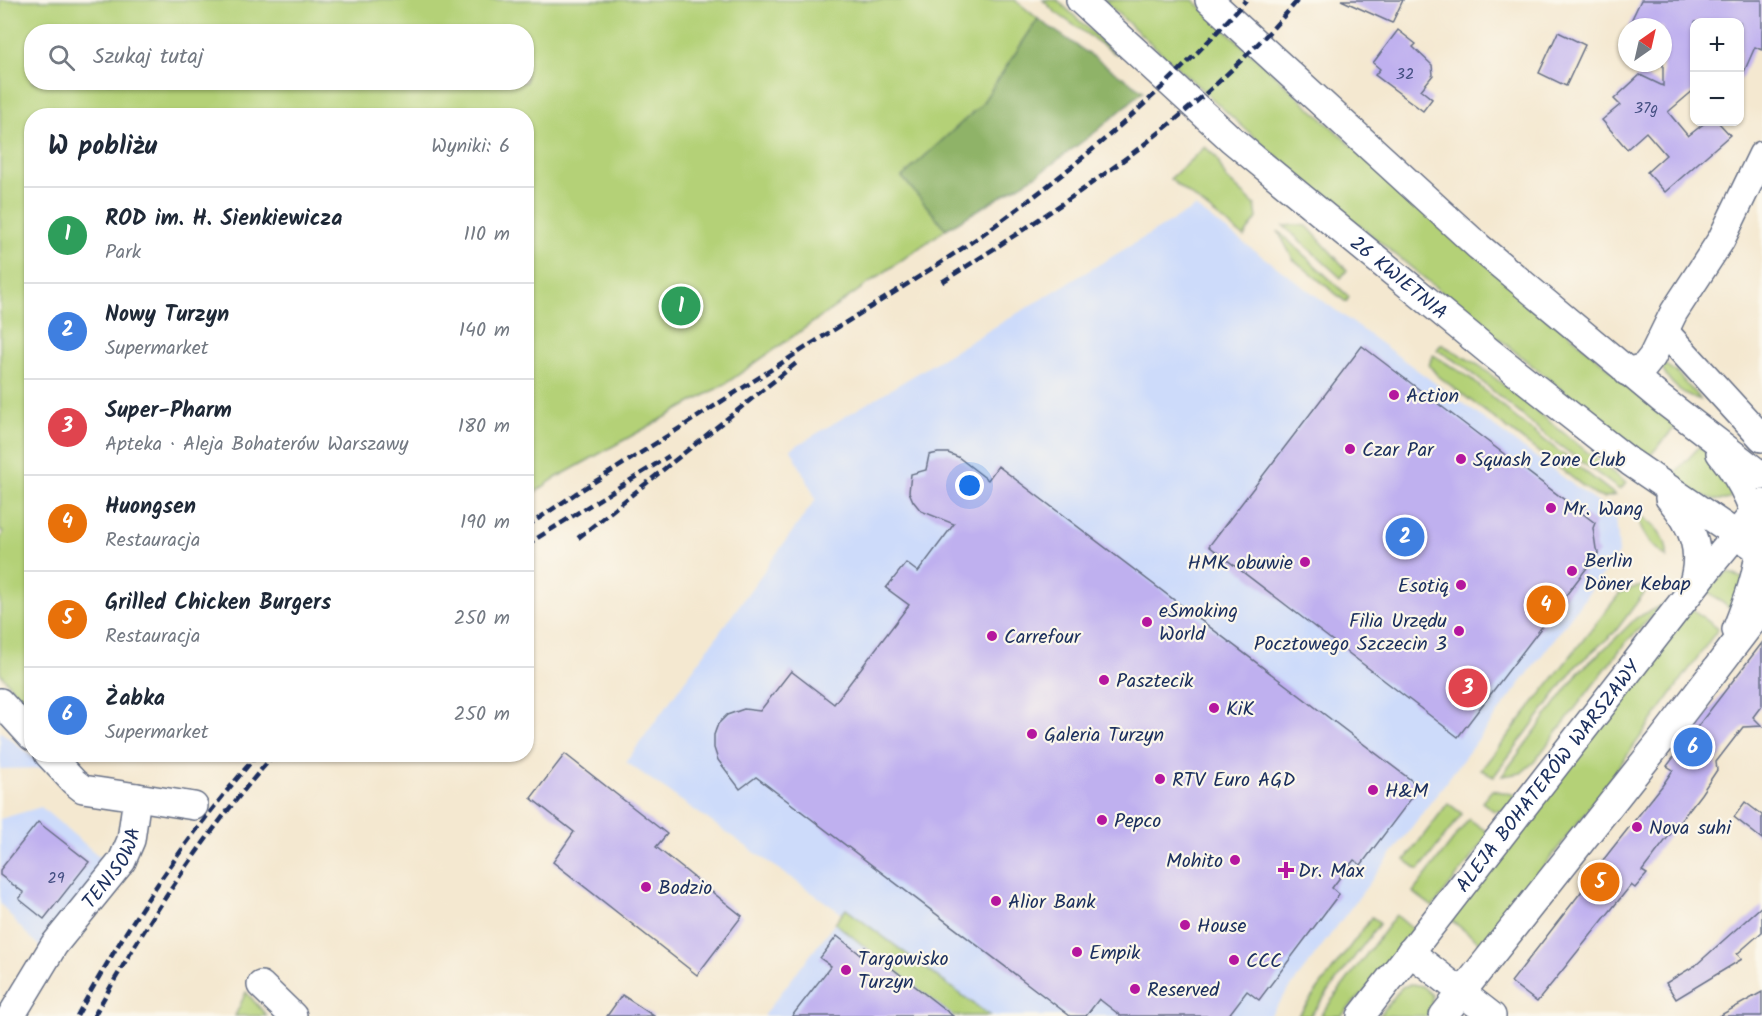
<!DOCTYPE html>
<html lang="pl">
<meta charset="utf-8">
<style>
body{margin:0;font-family:Kalam,sans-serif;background:#f6f6f7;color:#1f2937}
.controls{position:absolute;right:18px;top:18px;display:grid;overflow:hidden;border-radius:12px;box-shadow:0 2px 4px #0004}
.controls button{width:54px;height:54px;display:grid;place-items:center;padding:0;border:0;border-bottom:2px solid #e0e1e3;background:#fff;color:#1f2937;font:30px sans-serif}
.compass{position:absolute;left:1618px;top:18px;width:54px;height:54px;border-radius:50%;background:#fff;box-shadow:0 2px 4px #0004;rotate:34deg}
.you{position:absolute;left:970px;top:486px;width:21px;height:21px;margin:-15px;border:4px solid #fff;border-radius:50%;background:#1a73e8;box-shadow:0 0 0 9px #1a73e833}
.badge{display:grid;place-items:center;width:39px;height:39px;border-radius:50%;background:#d93025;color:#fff;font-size:20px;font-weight:700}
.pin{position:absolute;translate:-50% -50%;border:3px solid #fff;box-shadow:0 2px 6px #0006}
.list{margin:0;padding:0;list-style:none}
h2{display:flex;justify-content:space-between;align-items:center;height:78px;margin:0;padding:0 24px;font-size:26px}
h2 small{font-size:20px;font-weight:400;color:#747a83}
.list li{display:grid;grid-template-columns:39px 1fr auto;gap:18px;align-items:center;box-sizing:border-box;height:96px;padding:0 24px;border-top:2px solid #e0e1e3}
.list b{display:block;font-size:22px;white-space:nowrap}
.list p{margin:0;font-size:20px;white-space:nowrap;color:#747a83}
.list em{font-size:20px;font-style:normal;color:#747a83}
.icon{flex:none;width:33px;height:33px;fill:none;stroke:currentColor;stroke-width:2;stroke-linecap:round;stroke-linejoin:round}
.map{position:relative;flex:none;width:1762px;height:1016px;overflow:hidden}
.search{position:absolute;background:#fff;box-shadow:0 2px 4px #0004;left:24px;top:24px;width:510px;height:66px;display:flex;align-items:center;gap:15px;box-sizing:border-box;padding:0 21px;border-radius:24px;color:#747a83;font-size:22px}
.panel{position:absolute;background:#fff;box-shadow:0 2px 4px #0004;left:24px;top:108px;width:510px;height:654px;border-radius:24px}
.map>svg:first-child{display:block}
</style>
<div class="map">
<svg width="1762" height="1016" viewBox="0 0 1762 1016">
<rect width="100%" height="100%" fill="#fbf7ec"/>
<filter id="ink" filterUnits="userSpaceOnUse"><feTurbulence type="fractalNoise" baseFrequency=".0167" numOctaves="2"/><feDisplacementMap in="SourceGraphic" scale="12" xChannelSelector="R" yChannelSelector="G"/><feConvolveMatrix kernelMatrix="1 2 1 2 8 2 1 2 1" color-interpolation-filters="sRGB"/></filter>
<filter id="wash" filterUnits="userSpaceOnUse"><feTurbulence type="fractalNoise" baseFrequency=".008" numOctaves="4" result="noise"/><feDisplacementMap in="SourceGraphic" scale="24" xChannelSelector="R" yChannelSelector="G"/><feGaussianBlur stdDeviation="1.35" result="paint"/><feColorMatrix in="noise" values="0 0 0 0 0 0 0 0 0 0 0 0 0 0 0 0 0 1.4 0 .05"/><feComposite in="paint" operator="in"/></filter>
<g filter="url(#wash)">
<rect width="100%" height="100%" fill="#f4e8d0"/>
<!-- built -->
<g fill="#cddbfa">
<path d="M1195,207L1616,516L1619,553L1269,1016H988L626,762L816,499L791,449Z"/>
<path d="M0,731L46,768L0,769Z"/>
<path d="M41,807L107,863L42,949L18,925L0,903V819Z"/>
<path d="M835,923L952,1016H763Z"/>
</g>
<!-- green -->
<g fill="#b4d177" stroke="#68806a" stroke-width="1.5" fill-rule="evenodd">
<path d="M0,0H1015L1038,19L981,105L902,177L946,229L725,384L554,479L527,498L526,116H32L31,712L0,673V540L3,532L0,530ZM32,32H526V82H32Z"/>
<path d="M1043,0H1057L1117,55L1055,12Z"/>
<path d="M1103,0H1193L1352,146L1676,426L1647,459L1284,164Z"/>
<path d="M1205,147L1216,157L1226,178L1255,205L1257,218L1244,237L1170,179Z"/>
<path d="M1296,225L1307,226L1347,270L1341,278L1284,226Z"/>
<path d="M1278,231L1349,297L1346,302L1293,259Z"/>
<path d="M1441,344L1480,366L1626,483L1620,490L1548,437L1462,365L1437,350Z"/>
<path d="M1433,355L1469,377L1516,418L1615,495L1603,498L1595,495L1437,375L1429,365Z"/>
<path d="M1664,364L1676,372L1701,400C1683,395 1669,384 1662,367Z"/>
<path d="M1700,446L1710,457L1732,493L1729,499C1713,505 1684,486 1670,478Z"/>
<path d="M1638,513C1654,525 1669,537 1667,558C1651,545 1640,535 1638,513Z"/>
<path d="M1728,572L1746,580L1732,610L1706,590Z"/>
<path d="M1650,585L1615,632L1577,665L1494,776L1481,770L1620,593L1632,588Z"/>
<path d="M1666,603L1626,642L1534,762L1521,773L1502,776L1579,672L1615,639L1636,618Z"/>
<path d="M1691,608L1718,629L1587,811L1483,945L1451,920Z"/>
<path d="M1492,790L1517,795L1508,810L1494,811L1482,802Z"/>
<path d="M1448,803L1462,814L1419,870L1405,860Z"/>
<path d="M1469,819L1490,834L1433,907L1413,892Z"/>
<path d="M846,909L990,1016H952L835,923Z"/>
<path d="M1396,915L1415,931L1381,974L1341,1016H1320Z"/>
<path d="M1372,917L1380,923L1310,1016H1298Z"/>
<path d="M1412,984L1422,986L1432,995V1006L1427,1016H1379L1402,987Z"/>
<path d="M246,992L267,1016H235Z"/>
</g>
<!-- forest -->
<path fill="#8fb368" stroke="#557163" stroke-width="1.5" d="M1038,19L1143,91L1098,130L1040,173L946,229L902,177L981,105Z"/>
<g id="blocks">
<!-- building -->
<g fill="#bfb0ef">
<path d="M1341,0H1403L1392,23Z"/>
<path d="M1641,0H1762V50L1755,47L1740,81V22H1695V89L1668,112L1688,136L1706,122H1718L1730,135L1665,192L1647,172L1666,155L1646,132L1627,149L1602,120L1620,105L1614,99L1640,75L1663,86V27H1628Z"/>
<path d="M1398,30L1416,44L1413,47L1432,65L1433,75L1421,90L1432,99L1423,111L1375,75L1380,69L1373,63Z"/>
<path d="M1558,32L1585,45L1566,86L1539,73Z"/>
<path d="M1362,346L1595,523L1593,528L1596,549L1599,552L1458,737L1209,546Z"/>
<path d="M938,453H948L958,457L988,480L998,466L1420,787L1361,865L1354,860L1341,876L1332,888L1339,894L1259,1000L1247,991L1228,1016H1121L1099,999L1086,1016H1070L756,777L740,789L718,760L714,748V735L718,724L727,715L744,709L760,711L791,671L834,704L909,605L886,588L906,563L918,572L954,524L921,511L913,501L909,492L911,474L926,470L929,455Z"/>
<path d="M1762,643V705L1753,717L1762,726L1743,727L1716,762L1717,770L1701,794L1642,871L1647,874L1635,888L1631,885L1537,1002L1511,982L1599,869L1597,868L1611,850L1662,786L1673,770L1667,766Z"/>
<path d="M565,754L667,834L656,847L742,916L697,975L553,862L574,832L531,798Z"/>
<path d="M1745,802L1762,815V839L1734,817Z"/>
<path d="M38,822L89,862L44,919L19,899L24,893L0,875V870Z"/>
<path d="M1762,906V932L1737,954L1742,959L1676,999L1666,983L1696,965Z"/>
<path d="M837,936L860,954L865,947L953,1016H792L831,966L820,958Z"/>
<path d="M1762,992V1016H1719Z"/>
<path d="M622,995L654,1016H607Z"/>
</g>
</g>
</g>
<g filter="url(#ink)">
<use href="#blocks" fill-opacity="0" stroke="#677086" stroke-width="1.5"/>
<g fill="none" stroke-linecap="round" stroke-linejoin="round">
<defs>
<g id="minor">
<path id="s1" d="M1080,0L1232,140L1490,352L1630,462L1762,552"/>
<path d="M1209,0L1479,247L1660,398L1762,476"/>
<path d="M1665,332L1762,438"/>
<path d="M1627,372L1644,367L1652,357L1674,312L1721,240L1762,155"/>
<path d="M1720,453C1741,479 1761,515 1759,550C1757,577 1746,604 1736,630"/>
<path d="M1669,498C1694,527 1704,552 1691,589"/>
<path d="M0,702L32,737"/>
<path d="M137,797L194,806"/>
<path d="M1410,952L1492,1016"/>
<path d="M261,985L293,1016"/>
<path id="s2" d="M11,1016L54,945L122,861L131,840L137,797L83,789L74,782L48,754"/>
<path id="s3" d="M1361,1016L1715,560L1762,503"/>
<path d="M1443,1016L1660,742L1762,609"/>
</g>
</defs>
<!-- minor casing -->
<use href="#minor" stroke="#677086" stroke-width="30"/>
<!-- minor -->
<use href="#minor" stroke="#fff" stroke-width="27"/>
<!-- rail -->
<g stroke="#1b2f5e" stroke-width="4.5" stroke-dasharray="9 4.5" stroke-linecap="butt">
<path d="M942,282C1074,198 1195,120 1298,0"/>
<path d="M526,527L575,494C657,443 738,391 819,339C872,306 925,274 976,239C1074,170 1167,90 1246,0"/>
<path d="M578,538L799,361"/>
<path d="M526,545L669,456"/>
<path d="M77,1016C128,923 188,834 258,754"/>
<path d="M94,1016C146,923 204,833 275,754"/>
</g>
</g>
</g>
<!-- markers -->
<g fill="#b5179e" stroke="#fbf7ec" stroke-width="2">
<circle cx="1394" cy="395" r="6"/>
<circle cx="1350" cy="449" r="6"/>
<circle cx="1461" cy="459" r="6"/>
<circle cx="1551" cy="508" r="6"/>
<circle cx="1305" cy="562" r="6"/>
<circle cx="1572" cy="571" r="6"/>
<circle cx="1461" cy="585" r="6"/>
<circle cx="1147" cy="622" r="6"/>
<circle cx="1459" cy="631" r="6"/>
<circle cx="992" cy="636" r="6"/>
<circle cx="1104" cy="680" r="6"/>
<circle cx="1214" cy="708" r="6"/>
<circle cx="1032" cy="734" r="6"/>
<circle cx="1160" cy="779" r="6"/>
<circle cx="1373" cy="790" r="6"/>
<circle cx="1102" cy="820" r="6"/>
<circle cx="1637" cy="827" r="6"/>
<circle cx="1235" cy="860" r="6"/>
<path d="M1283 861h6v6h6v6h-6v6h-6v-6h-6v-6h6z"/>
<circle cx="646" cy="887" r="6"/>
<circle cx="996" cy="901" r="6"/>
<circle cx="1185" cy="925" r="6"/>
<circle cx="1077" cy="952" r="6"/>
<circle cx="1234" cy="960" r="6"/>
<circle cx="846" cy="970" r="6"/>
<circle cx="1135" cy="989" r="6"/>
</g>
<g text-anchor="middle" stroke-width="4.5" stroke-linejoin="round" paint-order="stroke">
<!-- number labels -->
<g font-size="16" fill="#444f82">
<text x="1405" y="79">32</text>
<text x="1646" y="113">37g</text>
<text x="56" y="883">29</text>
</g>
<!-- street labels -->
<g font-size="20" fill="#1b2f5e" stroke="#fbf7ec">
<text dy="7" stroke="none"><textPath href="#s1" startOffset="423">26 KWIETNIA</textPath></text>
<text dy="7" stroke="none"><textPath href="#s3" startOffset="304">ALEJA BOHATERÓW WARSZAWY</textPath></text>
<text dy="7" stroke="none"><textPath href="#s2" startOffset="180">TENISOWA</textPath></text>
</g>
<!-- poi labels -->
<g font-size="20" fill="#1b2f5e" stroke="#fbf7ec" text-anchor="start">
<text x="1406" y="402">Action</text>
<text x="1362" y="456">Czar Par</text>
<text x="1473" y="466">Squash Zone Club</text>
<text x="1563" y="515">Mr. Wang</text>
<text x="1584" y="567">Berlin<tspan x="1584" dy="23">Döner Kebap</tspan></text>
<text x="1293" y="569" text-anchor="end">HMK obuwie</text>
<text x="1449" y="592" text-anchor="end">Esotiq</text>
<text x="1159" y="617">eSmoking<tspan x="1159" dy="23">World</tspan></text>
<text x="1447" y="627" text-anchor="end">Filia Urzędu<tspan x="1447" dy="23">Pocztowego Szczecin 3</tspan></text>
<text x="1004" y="643">Carrefour</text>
<text x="1116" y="687">Pasztecik</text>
<text x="1226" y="715">KiK</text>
<text x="1044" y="741">Galeria Turzyn</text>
<text x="1172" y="786">RTV Euro AGD</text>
<text x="1385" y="797">H&amp;M</text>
<text x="1114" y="827">Pepco</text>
<text x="1649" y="834">Nova suhi</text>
<text x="1223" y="867" text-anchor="end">Mohito</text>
<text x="1298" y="877">Dr. Max</text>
<text x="658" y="894">Bodzio</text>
<text x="1008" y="908">Alior Bank</text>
<text x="1197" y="932">House</text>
<text x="1089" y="959">Empik</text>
<text x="858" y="965">Targowisko<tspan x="858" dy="23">Turzyn</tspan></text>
<text x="1246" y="967">CCC</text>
<text x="1147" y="996">Reserved</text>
</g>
</g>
</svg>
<div class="controls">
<button>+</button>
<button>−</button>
</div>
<svg class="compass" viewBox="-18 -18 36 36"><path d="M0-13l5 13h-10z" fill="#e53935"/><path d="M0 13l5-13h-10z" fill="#747a83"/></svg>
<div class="you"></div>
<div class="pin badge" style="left:681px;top:306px;background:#2e9e5b">1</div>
<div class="pin badge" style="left:1405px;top:537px;background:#3f7fe0">2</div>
<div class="pin badge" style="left:1468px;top:688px;background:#e0444e">3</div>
<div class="pin badge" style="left:1546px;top:605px;background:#e8710a">4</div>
<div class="pin badge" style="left:1600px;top:882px;background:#e8710a">5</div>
<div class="pin badge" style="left:1693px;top:747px;background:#3f7fe0">6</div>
<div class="search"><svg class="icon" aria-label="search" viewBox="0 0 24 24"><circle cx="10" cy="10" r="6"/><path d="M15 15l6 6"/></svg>Szukaj tutaj</div>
<section class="panel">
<h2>W pobliżu<small>Wyniki: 6</small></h2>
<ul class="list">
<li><span class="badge" style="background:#2e9e5b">1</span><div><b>ROD im. H. Sienkiewicza</b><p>Park</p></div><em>110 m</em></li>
<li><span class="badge" style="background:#3f7fe0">2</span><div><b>Nowy Turzyn</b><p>Supermarket</p></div><em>140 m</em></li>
<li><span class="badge" style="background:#e0444e">3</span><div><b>Super-Pharm</b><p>Apteka · Aleja Bohaterów Warszawy</p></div><em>180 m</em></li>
<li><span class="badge" style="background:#e8710a">4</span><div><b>Huongsen</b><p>Restauracja</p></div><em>190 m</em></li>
<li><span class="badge" style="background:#e8710a">5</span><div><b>Grilled Chicken Burgers</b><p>Restauracja</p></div><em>250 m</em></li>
<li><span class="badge" style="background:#3f7fe0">6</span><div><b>Żabka</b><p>Supermarket</p></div><em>250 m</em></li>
</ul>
</section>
</div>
